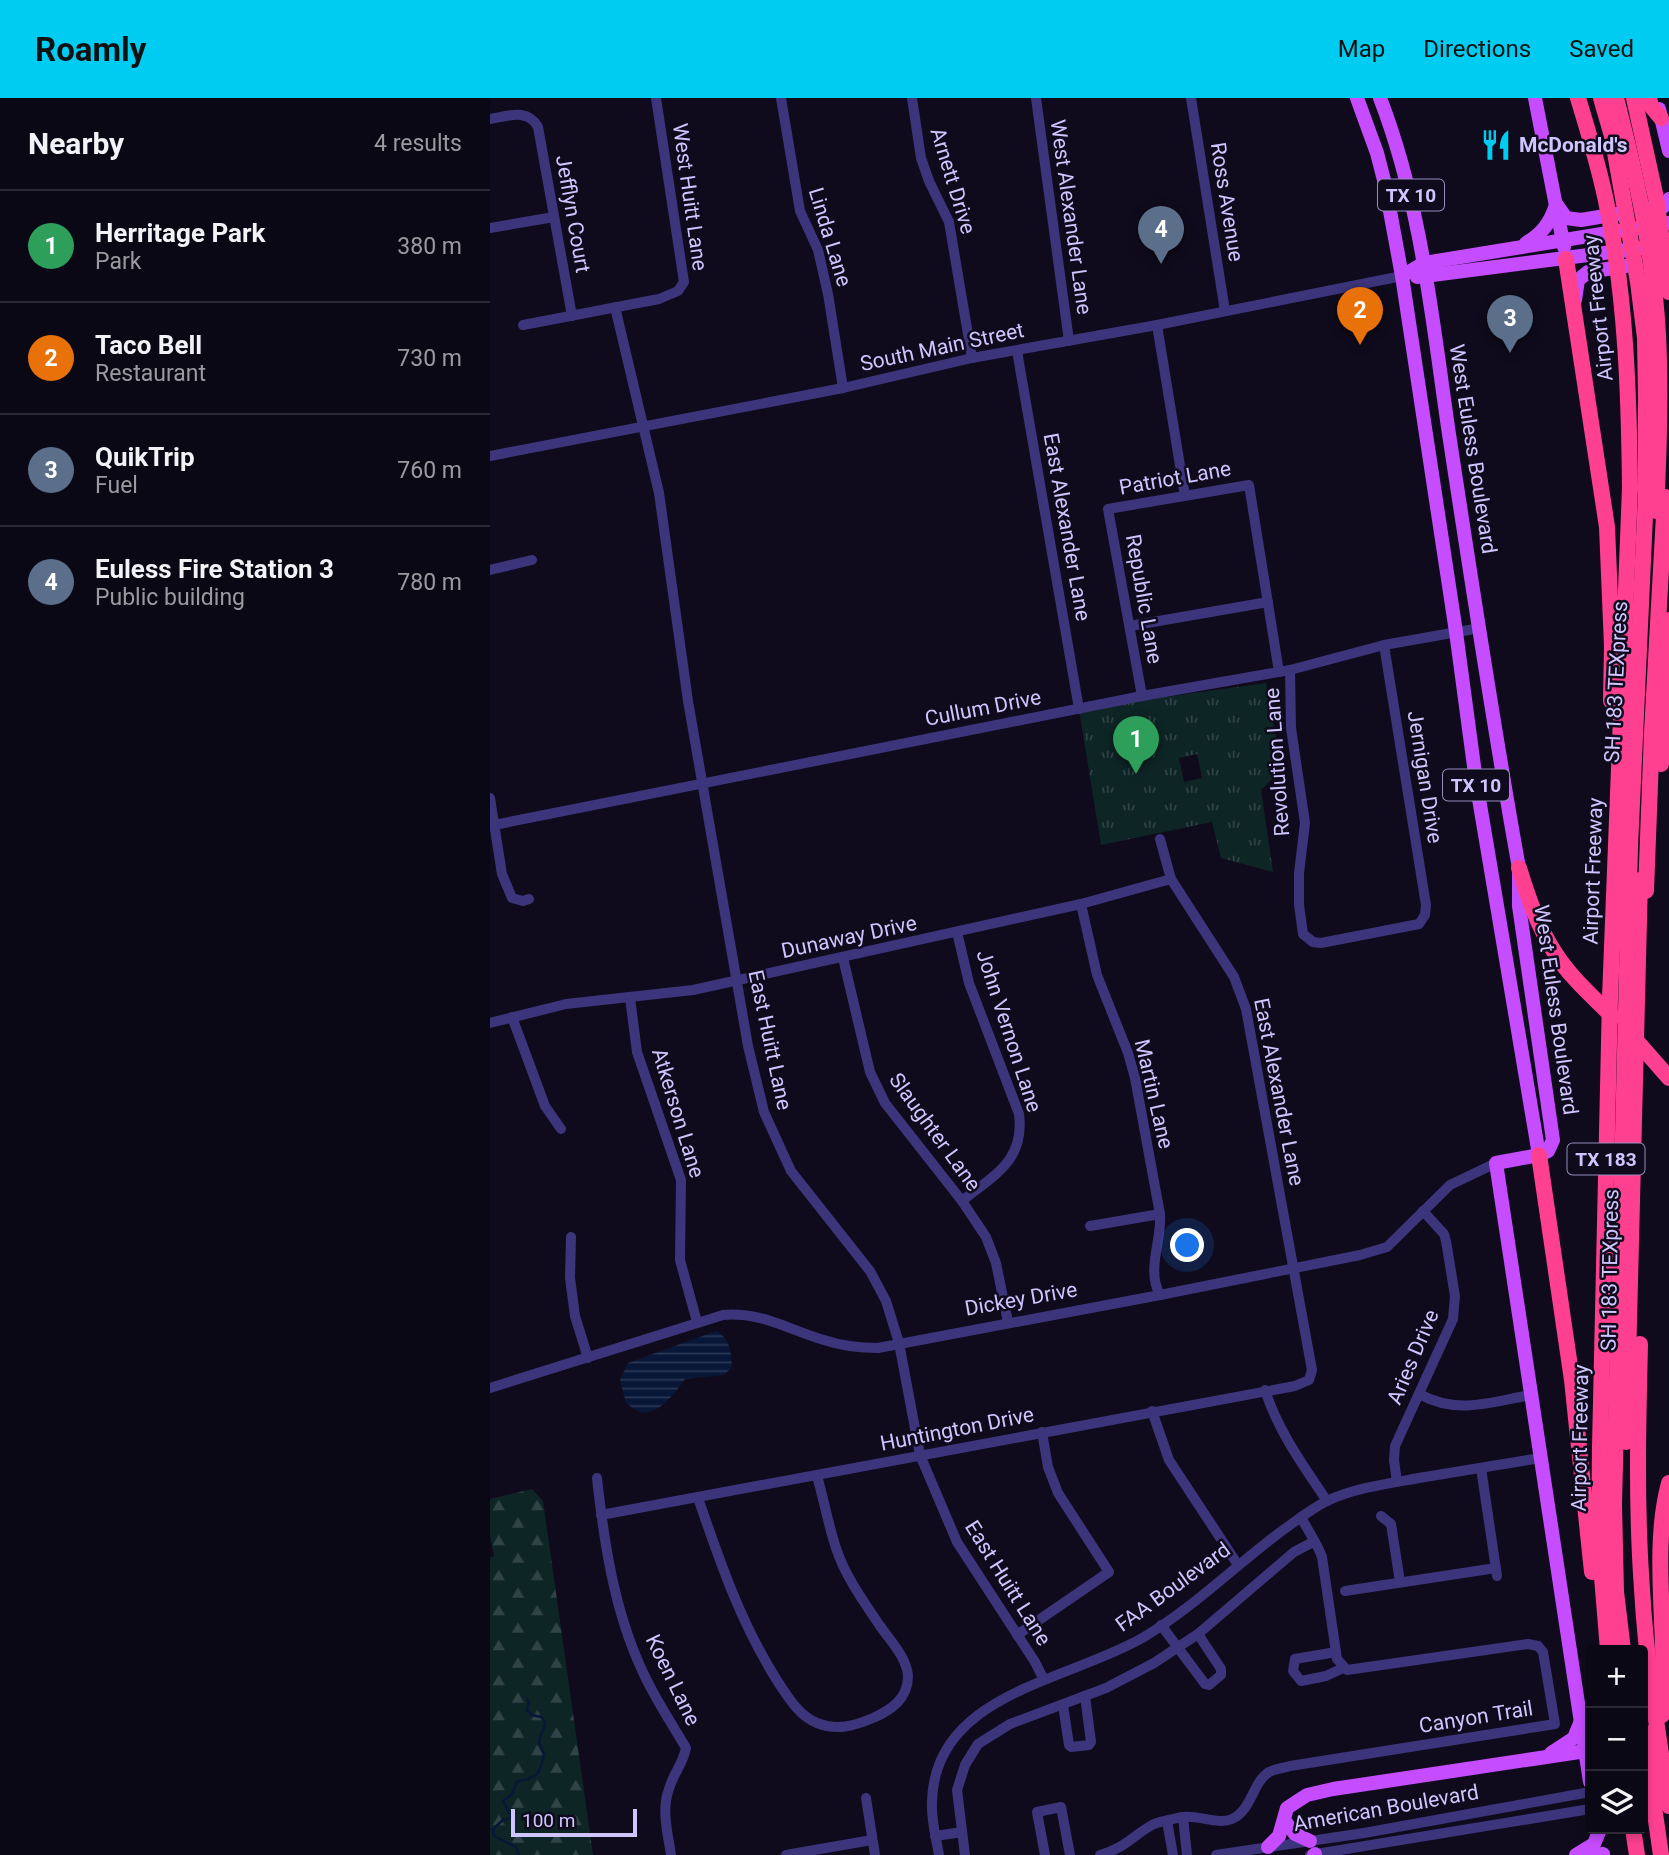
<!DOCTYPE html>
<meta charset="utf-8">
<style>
body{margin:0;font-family:Roboto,sans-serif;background:#191622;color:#f1f3f6}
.controls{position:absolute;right:21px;bottom:21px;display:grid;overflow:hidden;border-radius:7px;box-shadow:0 4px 10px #0003}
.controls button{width:63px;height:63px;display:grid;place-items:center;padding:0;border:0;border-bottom:2px solid #2b2934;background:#0b0815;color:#f1f3f6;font:35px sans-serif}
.scale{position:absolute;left:21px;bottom:18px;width:126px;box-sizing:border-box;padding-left:7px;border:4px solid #cfc5ff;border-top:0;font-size:19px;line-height:24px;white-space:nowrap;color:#cfc5ff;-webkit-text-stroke:5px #0f0b1c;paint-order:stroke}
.you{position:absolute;left:698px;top:1148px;width:24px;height:24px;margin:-18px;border:5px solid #fff;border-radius:50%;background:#1a73e8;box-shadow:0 0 0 10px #1a73e833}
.badge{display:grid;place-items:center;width:46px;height:46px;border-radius:50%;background:#00cbf0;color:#fff;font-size:23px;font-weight:700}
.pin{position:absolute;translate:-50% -58px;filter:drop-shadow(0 2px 4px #0008)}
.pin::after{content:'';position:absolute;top:37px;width:24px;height:21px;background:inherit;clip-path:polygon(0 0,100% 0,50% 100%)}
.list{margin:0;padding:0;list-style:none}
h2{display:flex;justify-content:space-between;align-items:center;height:91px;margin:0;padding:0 28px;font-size:30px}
h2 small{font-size:23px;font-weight:400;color:#9a9aa0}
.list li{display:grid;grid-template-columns:46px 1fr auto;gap:21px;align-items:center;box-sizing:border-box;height:112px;padding:0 28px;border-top:2px solid #2b2934}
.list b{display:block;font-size:26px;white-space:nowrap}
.list p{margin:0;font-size:23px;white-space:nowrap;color:#9a9aa0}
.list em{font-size:23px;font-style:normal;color:#9a9aa0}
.icon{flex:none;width:38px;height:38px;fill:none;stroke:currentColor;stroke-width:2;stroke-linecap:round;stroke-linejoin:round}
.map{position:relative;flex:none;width:1179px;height:1757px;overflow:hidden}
header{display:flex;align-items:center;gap:42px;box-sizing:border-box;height:98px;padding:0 35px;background:#00cbf0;color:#111}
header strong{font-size:33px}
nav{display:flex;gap:38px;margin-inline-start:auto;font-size:24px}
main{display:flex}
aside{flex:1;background:#0b0815}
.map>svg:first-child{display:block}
</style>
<header>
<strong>Roamly</strong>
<nav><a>Map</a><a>Directions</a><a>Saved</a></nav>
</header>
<main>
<aside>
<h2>Nearby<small>4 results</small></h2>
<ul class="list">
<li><span class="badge" style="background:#2e9e5b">1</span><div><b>Herritage Park</b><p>Park</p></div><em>380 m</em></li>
<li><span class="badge" style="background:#e8710a">2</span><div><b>Taco Bell</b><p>Restaurant</p></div><em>730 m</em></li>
<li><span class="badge" style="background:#5c6f8a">3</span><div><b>QuikTrip</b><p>Fuel</p></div><em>760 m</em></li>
<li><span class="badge" style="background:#5c6f8a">4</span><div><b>Euless Fire Station 3</b><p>Public building</p></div><em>780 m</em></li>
</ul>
</aside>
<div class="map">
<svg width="1179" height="1757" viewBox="0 0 1179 1757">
<defs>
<pattern id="grass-tufts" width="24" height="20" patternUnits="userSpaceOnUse" patternTransform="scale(1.75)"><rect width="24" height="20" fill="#0e2526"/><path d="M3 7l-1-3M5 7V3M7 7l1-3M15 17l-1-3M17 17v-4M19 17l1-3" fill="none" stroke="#304347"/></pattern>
<pattern id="forest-firs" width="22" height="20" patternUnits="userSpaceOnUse" patternTransform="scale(1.75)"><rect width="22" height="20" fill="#0e2526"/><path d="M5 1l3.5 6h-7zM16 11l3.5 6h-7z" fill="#304347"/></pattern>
<pattern id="water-rules" width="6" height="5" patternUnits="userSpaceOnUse" patternTransform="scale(1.75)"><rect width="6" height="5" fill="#081738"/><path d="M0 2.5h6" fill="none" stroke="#2b3756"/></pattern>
</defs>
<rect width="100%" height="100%" fill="#0f0b1c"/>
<!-- grass -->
<path fill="url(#grass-tufts)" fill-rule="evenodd" d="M776,585L792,671L771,692L783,774L731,760L722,724L611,747L589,611ZM707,656L712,680L694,684L689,660Z"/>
<!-- forest -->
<path fill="url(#forest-firs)" d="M42,1391L53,1403L103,1757H0V1460L4,1458L0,1437V1401Z"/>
<!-- water -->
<path fill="url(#water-rules)" d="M226,1233C240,1240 241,1254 242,1269L234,1277L195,1281C186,1293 169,1318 151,1314C146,1313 140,1308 136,1305L130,1282L138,1265Z"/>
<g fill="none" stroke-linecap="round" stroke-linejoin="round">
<!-- stream -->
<path stroke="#081738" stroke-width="2.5" d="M29,1757L26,1749L4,1738L3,1731L13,1722L22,1720L13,1703L22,1696L27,1684C49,1678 49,1678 54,1656C44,1637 53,1641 55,1624L51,1619L42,1617L37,1612L39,1604L37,1600"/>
<!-- minor -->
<g stroke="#3c357b" stroke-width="10">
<path d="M291,0L310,113L328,152L338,196L353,290"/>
<path d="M422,0L431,60L439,83L459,124L482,260"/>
<path d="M546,0L579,243"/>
<path d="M701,0L735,213"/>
<path d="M0,21C18,18 38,10 48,29L82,218"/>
<path d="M0,130L64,119"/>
<path d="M125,209L169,395L198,603L258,948L274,1014L301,1073L380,1173L396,1203L409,1245L430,1357L467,1444L545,1564L554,1582"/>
<path d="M33,227L169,201L188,193L194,184L166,0"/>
<path d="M667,227L695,398"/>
<path d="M527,253L589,611"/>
<path d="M0,358L353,290L482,260L667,227L912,178"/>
<path d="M0,472L42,462"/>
<path d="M640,528L778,504"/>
<path d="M800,572L801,630L815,725L809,775V807L813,836L823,844L831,845L929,826L935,817L936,807L894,547"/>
<path d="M652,598L618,411L759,387L789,574"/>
<path d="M0,700L12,776L22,800L33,803L39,801"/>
<path d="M4,727L652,598L800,572L894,547L990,530"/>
<path d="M591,806L607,877L638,955L645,980L670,1116C672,1144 656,1171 670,1197"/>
<path d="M467,834L479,885L529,1016C535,1063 504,1077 472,1103"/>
<path d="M353,860L380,974L395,1005L472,1103L496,1139L506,1165L518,1224"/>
<path d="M140,900L147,954L191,1082L190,1162L207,1224"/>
<path d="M22,919L55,1008L71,1031"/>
<path d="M0,925L76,906L203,892L591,806L681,781"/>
<path d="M600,1128L670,1116"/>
<path d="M81,1139L80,1180L85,1218L98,1260"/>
<path d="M0,1290L233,1217C270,1213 299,1232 334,1242C352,1248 369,1250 388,1250L670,1197L870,1157L897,1149L960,1087L1006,1065"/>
<path d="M775,1292C788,1333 813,1367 837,1403"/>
<path d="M929,1296C968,1317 999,1304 1041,1297"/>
<path d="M662,1313L679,1362L748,1467"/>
<path d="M991,1370L1007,1478"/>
<path d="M107,1380C114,1444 124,1511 151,1570C163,1598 181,1624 196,1650C193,1666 183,1676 179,1691C171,1712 178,1736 181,1757"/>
<path d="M907,1384L904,1362L905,1348L963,1221L965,1198L956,1143L954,1136L933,1113"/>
<path d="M208,1400C230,1464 251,1526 288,1584C298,1599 309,1618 327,1625C347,1633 364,1628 383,1620C401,1612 418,1601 418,1578C417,1560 400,1542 390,1528C374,1504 355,1478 346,1450C338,1426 334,1402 327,1378"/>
<path d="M111,1417L805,1288L819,1282L822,1272L756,911L744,879L681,781L670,741"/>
<path d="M891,1418L901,1426L910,1484"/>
<path d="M855,1493L1006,1470"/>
<path d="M671,1527L715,1586L719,1587L731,1577V1571L708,1536"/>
<path d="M527,1537L619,1474L568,1395L558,1369L552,1334"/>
<path d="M846,1554L805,1561L803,1573L811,1583L836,1578L853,1570"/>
<path d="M573,1607L579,1647L581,1649L599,1647L601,1644L595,1598"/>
<path d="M376,1700L385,1757"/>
<path d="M693,1719L697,1757"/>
<path d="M677,1723L683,1757"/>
<path d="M445,1738L472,1734"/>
<path d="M296,1757L382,1742"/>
<path d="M449,1757C446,1740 441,1722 442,1704C444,1595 579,1583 654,1539C704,1509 746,1467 793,1432C807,1422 821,1411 837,1403C867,1389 902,1385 935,1379C973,1373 1012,1366 1050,1360"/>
<path d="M475,1757L467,1692L475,1667L488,1646L520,1626L616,1590L664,1565L708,1536L804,1454L823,1444"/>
<path d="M555,1757L547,1714L571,1709L580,1757"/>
<path d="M610,1757C635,1750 641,1739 662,1727C670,1723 684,1721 693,1719C709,1717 728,1727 742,1721C762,1712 762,1685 779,1674C784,1671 794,1670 800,1668L1065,1626L1053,1554L1048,1548L1038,1546L857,1572L847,1561L832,1459C827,1445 818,1433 811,1419"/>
<path d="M726,1757L874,1735L1100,1694"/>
<path d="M820,1757L1100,1711"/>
</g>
<!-- major -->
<g stroke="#c64cff" stroke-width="14">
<path d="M867,0L887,55L895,86L912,178L966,534L986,683L1049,1057"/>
<path d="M890,0C932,109 942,221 959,336C981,481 1003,626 1029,770V808L1063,1042L1058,1053L1049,1057L1006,1065L1100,1684"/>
<path d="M1045,0L1074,149"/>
<path d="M1169,11L1179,53"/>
<path d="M1067,107L1076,120L1091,122L1127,116"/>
<path d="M1158,111L1173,109L1179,101"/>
<path d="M1036,145C1052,136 1060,125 1066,107"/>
<path d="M912,178L934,165L1179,125"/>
<path d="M927,179L1153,150"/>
<path d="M1085,202L1088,182L1098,174L1136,168"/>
<path d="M1061,1655L1084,1640L1091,1623"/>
<path d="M794,1722L805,1736L820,1743"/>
<path d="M778,1749L789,1738L797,1710L817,1697L843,1691L1096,1653"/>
<path d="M824,1757L825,1756"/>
<path d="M1086,1757L1104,1746L1109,1734"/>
<path d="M1104,1757L1113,1756"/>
</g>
<!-- highway -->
<g stroke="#ff4091" stroke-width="16">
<path d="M1088,0C1099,36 1110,72 1117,108C1136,201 1139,297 1140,390L1120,900L1110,1349L1109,1442L1118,1552"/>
<path d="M1111,0L1122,38L1148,184L1155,240L1156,300V396L1140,749L1124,1407L1126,1494L1133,1552"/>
<path d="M1126,0C1146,77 1164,157 1168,237C1171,295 1169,355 1166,413"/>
<path d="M1144,0L1166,100L1179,194"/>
<path d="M1159,0L1161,8L1171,20"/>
<path d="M1076,161L1117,429L1122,548L1121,603"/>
<path d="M1171,666L1179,522"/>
<path d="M1029,770C1038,799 1048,829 1065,855C1080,879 1103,899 1123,919"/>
<path d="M1156,793L1162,634L1175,399"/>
<path d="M1144,940L1179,980"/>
<path d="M1049,1057L1082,1282L1102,1474"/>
<path d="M1150,1246C1148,1327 1146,1409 1152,1491C1156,1564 1168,1636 1179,1708"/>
<path d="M1136,1344L1150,782"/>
<path d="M1172,1617C1179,1543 1160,1455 1179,1385"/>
<path d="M1153,1633L1171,1757"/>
<path d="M1143,1731L1147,1757"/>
</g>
</g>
<!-- icons -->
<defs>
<symbol id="restaurant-bare" viewBox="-9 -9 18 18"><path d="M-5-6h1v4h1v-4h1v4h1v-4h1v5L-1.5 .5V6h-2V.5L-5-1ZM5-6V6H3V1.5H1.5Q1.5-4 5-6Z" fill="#00cbf0" stroke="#0f0b1c" stroke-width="2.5" paint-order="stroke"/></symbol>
</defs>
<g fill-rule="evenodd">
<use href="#restaurant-bare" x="984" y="25" width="44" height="44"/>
</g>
<g text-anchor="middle" stroke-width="5" stroke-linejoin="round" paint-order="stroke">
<!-- shield labels -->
<g fill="#0f0b1c" stroke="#958dbb" stroke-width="2">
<rect x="888" y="81.5" width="66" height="31" rx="5"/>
<rect x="953" y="671.5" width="66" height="31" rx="5"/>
<rect x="1077.5" y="1045.5" width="77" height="31" rx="5"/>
</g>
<g font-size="19" font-weight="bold" fill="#cfc5ff">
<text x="921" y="104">TX 10</text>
<text x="986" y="694">TX 10</text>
<text x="1116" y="1068">TX 183</text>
</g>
<!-- poi labels -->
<g font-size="21" font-weight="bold" fill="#cfc5ff" stroke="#0f0b1c" text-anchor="start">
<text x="1029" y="54">McDonald's</text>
</g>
<!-- street labels -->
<g font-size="21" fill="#cfc5ff" stroke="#0f0b1c">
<text transform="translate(463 83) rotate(73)" y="7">Arnett Drive</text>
<text transform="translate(200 99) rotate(82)" y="7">West Huitt Lane</text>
<text transform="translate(737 104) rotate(81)" y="7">Ross Avenue</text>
<text transform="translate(83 116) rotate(80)" y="7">Jefflyn Court</text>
<text transform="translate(581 119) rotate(82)" y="7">West Alexander Lane</text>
<text transform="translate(340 139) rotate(73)" y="7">Linda Lane</text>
<text transform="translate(1108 210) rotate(-96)" y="7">Airport Freeway</text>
<text transform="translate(452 249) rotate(-12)" y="7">South Main Street</text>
<text transform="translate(983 351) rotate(81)" y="7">West Euless Boulevard</text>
<text transform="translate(685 380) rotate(-10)" y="7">Patriot Lane</text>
<text transform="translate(577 429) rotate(80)" y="7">East Alexander Lane</text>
<text transform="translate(654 501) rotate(80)" y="7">Republic Lane</text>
<text transform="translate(1126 584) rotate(-87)" y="7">SH 183 TEXpress</text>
<text transform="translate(493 610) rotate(-11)" y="7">Cullum Drive</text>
<text transform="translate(787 664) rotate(-94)" y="7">Revolution Lane</text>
<text transform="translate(935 679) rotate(81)" y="7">Jernigan Drive</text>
<text transform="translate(1103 773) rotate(-88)" y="7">Airport Freeway</text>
<text transform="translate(359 839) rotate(-12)" y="7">Dunaway Drive</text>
<text transform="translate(1066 912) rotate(82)" y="7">West Euless Boulevard</text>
<text transform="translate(519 933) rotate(72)" y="7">John Vernon Lane</text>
<text transform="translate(280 942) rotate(78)" y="7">East Huitt Lane</text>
<text transform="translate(789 994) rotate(79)" y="7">East Alexander Lane</text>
<text transform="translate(664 996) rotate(77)" y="7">Martin Lane</text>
<text transform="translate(188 1015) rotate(73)" y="7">Atkerson Lane</text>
<text transform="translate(445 1034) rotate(54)" y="7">Slaughter Lane</text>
<text transform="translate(1120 1172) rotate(-89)" y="7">SH 183 TEXpress</text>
<text transform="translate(531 1201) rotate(-10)" y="7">Dickey Drive</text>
<text transform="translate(923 1259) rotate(-67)" y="7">Aries Drive</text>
<text transform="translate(467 1331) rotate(-11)" y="7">Huntington Drive</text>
<text transform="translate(1090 1340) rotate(-89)" y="7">Airport Freeway</text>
<text transform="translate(518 1485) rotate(58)" y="7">East Huitt Lane</text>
<text transform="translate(683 1489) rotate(-36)" y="7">FAA Boulevard</text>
<text transform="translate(183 1582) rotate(64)" y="7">Koen Lane</text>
<text transform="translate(986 1619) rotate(-9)" y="7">Canyon Trail</text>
<text transform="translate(896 1710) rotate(-10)" y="7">American Boulevard</text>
</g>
</g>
</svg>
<div class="controls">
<button>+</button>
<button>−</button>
<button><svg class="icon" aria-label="layers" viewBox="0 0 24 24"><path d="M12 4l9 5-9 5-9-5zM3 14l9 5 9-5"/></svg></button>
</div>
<div class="scale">100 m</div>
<div class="you"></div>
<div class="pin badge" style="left:646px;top:676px;background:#2e9e5b">1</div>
<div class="pin badge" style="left:870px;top:247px;background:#e8710a">2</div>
<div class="pin badge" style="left:1020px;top:255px;background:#5c6f8a">3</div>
<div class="pin badge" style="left:671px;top:166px;background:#5c6f8a">4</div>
</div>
</main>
